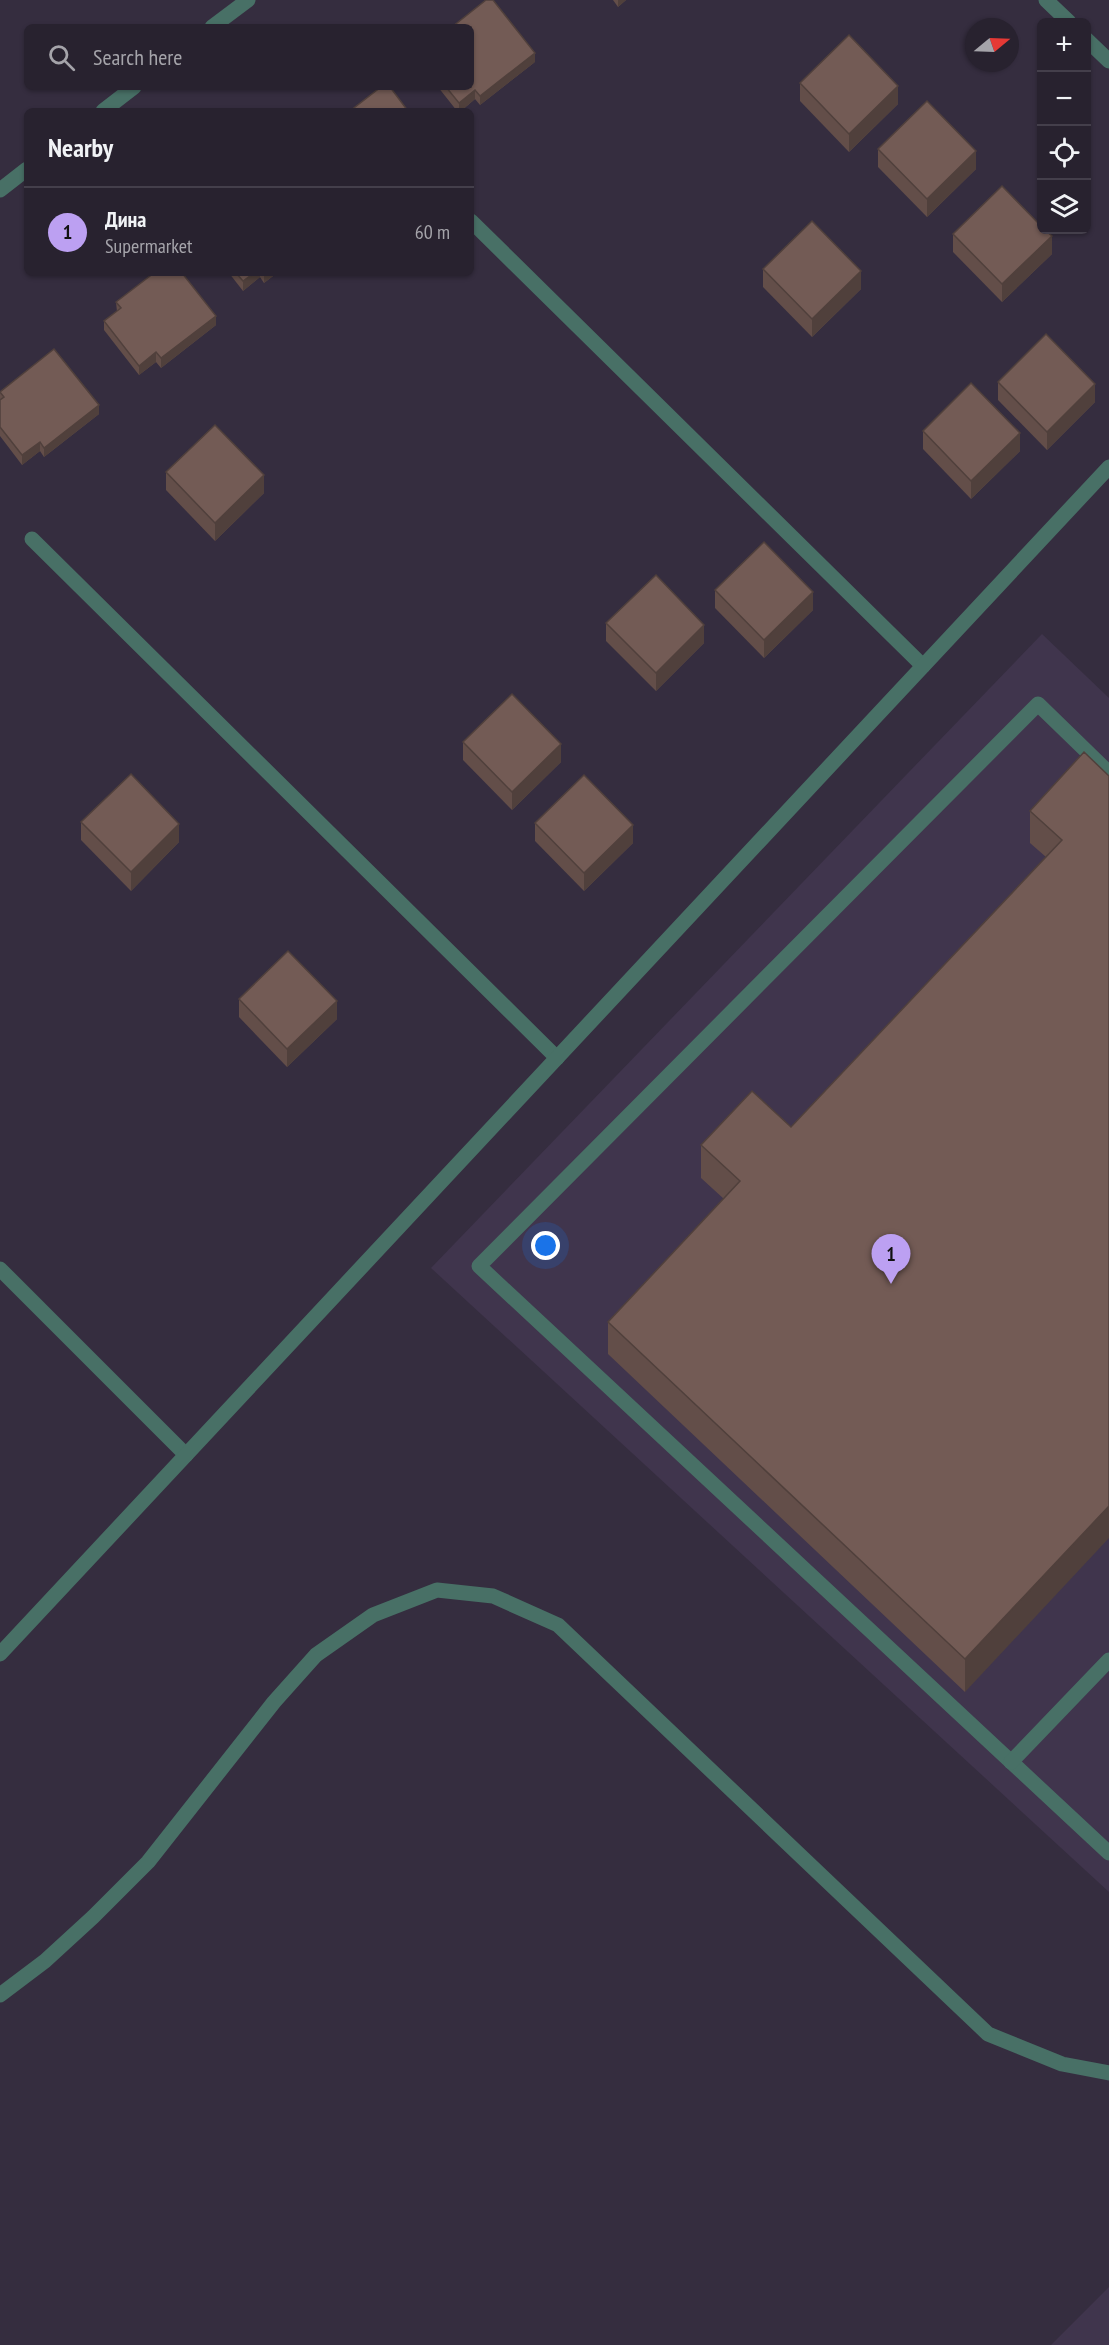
<!DOCTYPE html>
<meta charset="utf-8">
<style>
body{margin:0;font-family:"PT Sans Narrow",sans-serif;background:#302a37;color:#f1f3f6}
.controls{position:absolute;right:18px;top:18px;display:grid;overflow:hidden;border-radius:9px;box-shadow:0 2px 4px #0004}
.controls button{width:54px;height:54px;display:grid;place-items:center;padding:0;border:0;border-bottom:2px solid #443f4b;background:#28222f;color:#f1f3f6;font:30px sans-serif}
.compass{position:absolute;left:965px;top:18px;width:54px;height:54px;border-radius:50%;background:#28222f;box-shadow:0 2px 4px #0004;rotate:71deg}
.you{position:absolute;left:546px;top:1246px;width:21px;height:21px;margin:-15px;border:4px solid #fff;border-radius:50%;background:#1a73e8;box-shadow:0 0 0 9px #1a73e833}
.badge{display:grid;place-items:center;width:39px;height:39px;border-radius:50%;background:#bca0f2;color:#111;font-size:20px;font-weight:700}
.pin{position:absolute;translate:-50% -50px;filter:drop-shadow(0 2px 3px #0008)}
.pin::after{content:'';position:absolute;top:32px;width:21px;height:18px;background:inherit;clip-path:polygon(0 0,100% 0,50% 100%)}
.list{margin:0;padding:0;list-style:none}
h2{display:flex;justify-content:space-between;align-items:center;height:78px;margin:0;padding:0 24px;font-size:26px}
h2 small{font-size:20px;font-weight:400;color:#a5a4aa}
.list li{display:grid;grid-template-columns:39px 1fr auto;gap:18px;align-items:center;box-sizing:border-box;height:90px;padding:0 24px;border-top:2px solid #443f4b}
.list b{display:block;font-size:22px;white-space:nowrap}
.list p{margin:0;font-size:20px;white-space:nowrap;color:#a5a4aa}
.list em{font-size:20px;font-style:normal;color:#a5a4aa}
.icon{flex:none;width:33px;height:33px;fill:none;stroke:currentColor;stroke-width:2;stroke-linecap:round;stroke-linejoin:round}
.map{position:relative;flex:none;width:1109px;height:2345px;overflow:hidden}
.search{position:absolute;background:#28222f;box-shadow:0 2px 4px #0004;left:24px;top:24px;width:450px;height:66px;display:flex;align-items:center;gap:15px;box-sizing:border-box;padding:0 21px;border-radius:9px;color:#a5a4aa;font-size:22px}
.panel{position:absolute;background:#28222f;box-shadow:0 2px 4px #0004;left:24px;top:108px;width:450px;height:168px;border-radius:9px}
.map>svg:first-child{display:block}
</style>
<div class="map">
<svg width="1109" height="2345" viewBox="0 0 1109 2345">
<rect width="100%" height="100%" fill="#352d3f"/>
<!-- built -->
<g fill="#40354d">
<path d="M1042,634L1109,698V1892L431,1268Z"/>
<path d="M1109,2287V2345H1051Z"/>
</g>
<g fill="none" stroke-linecap="round" stroke-linejoin="round">
<!-- service -->
<g stroke="#487066" stroke-width="15">
<path d="M1046,0L1069,22"/>
<path d="M1086,39L1109,61"/>
<path d="M471,221L923,666"/>
<path d="M32,539L557,1058"/>
<path d="M1109,773L1038,704L479,1266L1109,1853"/>
<path d="M0,1269L186,1455"/>
<path d="M0,1654L1109,467"/>
<path d="M1011,1762L1109,1660"/>
</g>
<!-- minor -->
<g stroke="#487066" stroke-width="15">
<path d="M212,27L248,0"/>
<path d="M103,111L134,87"/>
<path d="M0,190L27,169"/>
<path d="M0,1995L45,1961L93,1917L148,1862L274,1702L316,1655L373,1615L437,1590L493,1596L558,1625L988,2034L1062,2064L1109,2073"/>
</g>
</g>
<!-- wall -->
<g fill="#634e49">
<path d="M613,0H626L618,7Z"/>
<path d="M535,62L480,105L475,99L461,111H457L438,87H471Z"/>
<path d="M800,83L898,104L849,152L800,101Z"/>
<path d="M878,149L976,169L927,217L878,167Z"/>
<path d="M953,234L1052,254L1002,302L953,252Z"/>
<path d="M763,269L861,289L812,337L763,287Z"/>
<path d="M229,273H277L264,283L260,277L243,291Z"/>
<path d="M116,302L216,325L161,368L156,362L139,375L104,330V321L117,312Z"/>
<path d="M998,382L1095,402L1047,450L998,400Z"/>
<path d="M0,392L99,414L44,457L40,451L22,465L0,436Z"/>
<path d="M923,431L1020,451L971,499L923,449Z"/>
<path d="M166,472L264,493L215,541L166,490Z"/>
<path d="M715,590L813,610L764,658L715,608Z"/>
<path d="M606,623L704,643L656,691L606,641Z"/>
<path d="M463,742L561,762L512,810L463,760Z"/>
<path d="M1084,752L965,1692L608,1354V1322L724,1199L701,1178V1145L791,1127L1046,857L1030,843V811Z"/>
<path d="M81,822L179,842L131,891L81,840Z"/>
<path d="M535,823L633,843L584,891L535,841Z"/>
<path d="M239,999L337,1019L287,1067L239,1017Z"/>
</g>
<!-- shaded-wall -->
<g fill="#50403c">
<path d="M618,0H626L618,7Z"/>
<path d="M535,53V62L480,105V96Z"/>
<path d="M898,86V104L849,152V134Z"/>
<path d="M475,90V99L461,111H459V103Z"/>
<path d="M976,151V169L927,217V199Z"/>
<path d="M1052,236V254L1002,302V284Z"/>
<path d="M861,271V289L812,337V319Z"/>
<path d="M254,273H260V277L243,291V281Z"/>
<path d="M266,273H277L264,283V274Z"/>
<path d="M216,316V325L161,368V358Z"/>
<path d="M156,352V362L139,375V366Z"/>
<path d="M1095,384V402L1047,450V432Z"/>
<path d="M99,405V414L44,457V448Z"/>
<path d="M1020,433V451L971,499V481Z"/>
<path d="M40,442V451L22,465V455Z"/>
<path d="M264,475V493L215,541V523Z"/>
<path d="M813,592V610L764,658V640Z"/>
<path d="M704,625V643L656,691V673Z"/>
<path d="M561,744V762L512,810V792Z"/>
<path d="M179,824V842L131,891V872Z"/>
<path d="M633,825V843L584,891V873Z"/>
<path d="M337,1001V1019L287,1067V1049Z"/>
<path d="M1109,1506V1538L965,1692V1659Z"/>
</g>
<!-- building -->
<g fill="#735b55" stroke="#50403c" stroke-width="1.5">
<path d="M486,0H493L535,53L480,96L475,90L459,103L446,87H471V27H452Z"/>
<path d="M849,35L898,86L849,134L800,83Z"/>
<path d="M381,87H390L408,111H350Z"/>
<path d="M927,101L976,151L927,199L878,149Z"/>
<path d="M1002,186L1041,226V230H1045L1052,236L1002,284L953,234Z"/>
<path d="M812,221L861,271L812,319L763,269Z"/>
<path d="M154,273H182L216,316L161,358L156,352L139,366L104,321L121,308L116,302Z"/>
<path d="M236,273H254L243,281Z"/>
<path d="M1046,334L1095,384L1047,432L998,382Z"/>
<path d="M54,349L99,405L44,448L40,442L22,455L0,427V400L4,397L0,392Z"/>
<path d="M971,383L1020,433L971,481L923,431Z"/>
<path d="M215,425L264,475L215,523L166,472Z"/>
<path d="M764,542L813,592L764,640L715,590Z"/>
<path d="M656,575L704,625L656,673L606,623Z"/>
<path d="M512,694L561,744L512,792L463,742Z"/>
<path d="M1084,752L1109,776V1506L965,1659L608,1322L740,1181L701,1145L752,1091L791,1127L1062,840L1030,811Z"/>
<path d="M131,774L179,824L131,872L81,822Z"/>
<path d="M584,775L633,825L584,873L535,823Z"/>
<path d="M288,951L337,1001L287,1049L239,999Z"/>
</g>
</svg>
<div class="controls">
<button>+</button>
<button>−</button>
<button><svg class="icon" aria-label="locate" viewBox="0 0 24 24"><circle cx="12" cy="12" r="6"/><path d="M12 2v4M12 18v4M2 12h4M18 12h4"/></svg></button>
<button><svg class="icon" aria-label="layers" viewBox="0 0 24 24"><path d="M12 4l9 5-9 5-9-5zM3 14l9 5 9-5"/></svg></button>
</div>
<svg class="compass" viewBox="-18 -18 36 36"><path d="M0-13l5 13h-10z" fill="#e53935"/><path d="M0 13l5-13h-10z" fill="#a5a4aa"/></svg>
<div class="you"></div>
<div class="pin badge" style="left:891px;top:1284px">1</div>
<div class="search"><svg class="icon" aria-label="search" viewBox="0 0 24 24"><circle cx="10" cy="10" r="6"/><path d="M15 15l6 6"/></svg>Search here</div>
<section class="panel">
<h2>Nearby<small></small></h2>
<ul class="list">
<li><span class="badge">1</span><div><b>Дина</b><p>Supermarket</p></div><em>60 m</em></li>
</ul>
</section>
</div>
